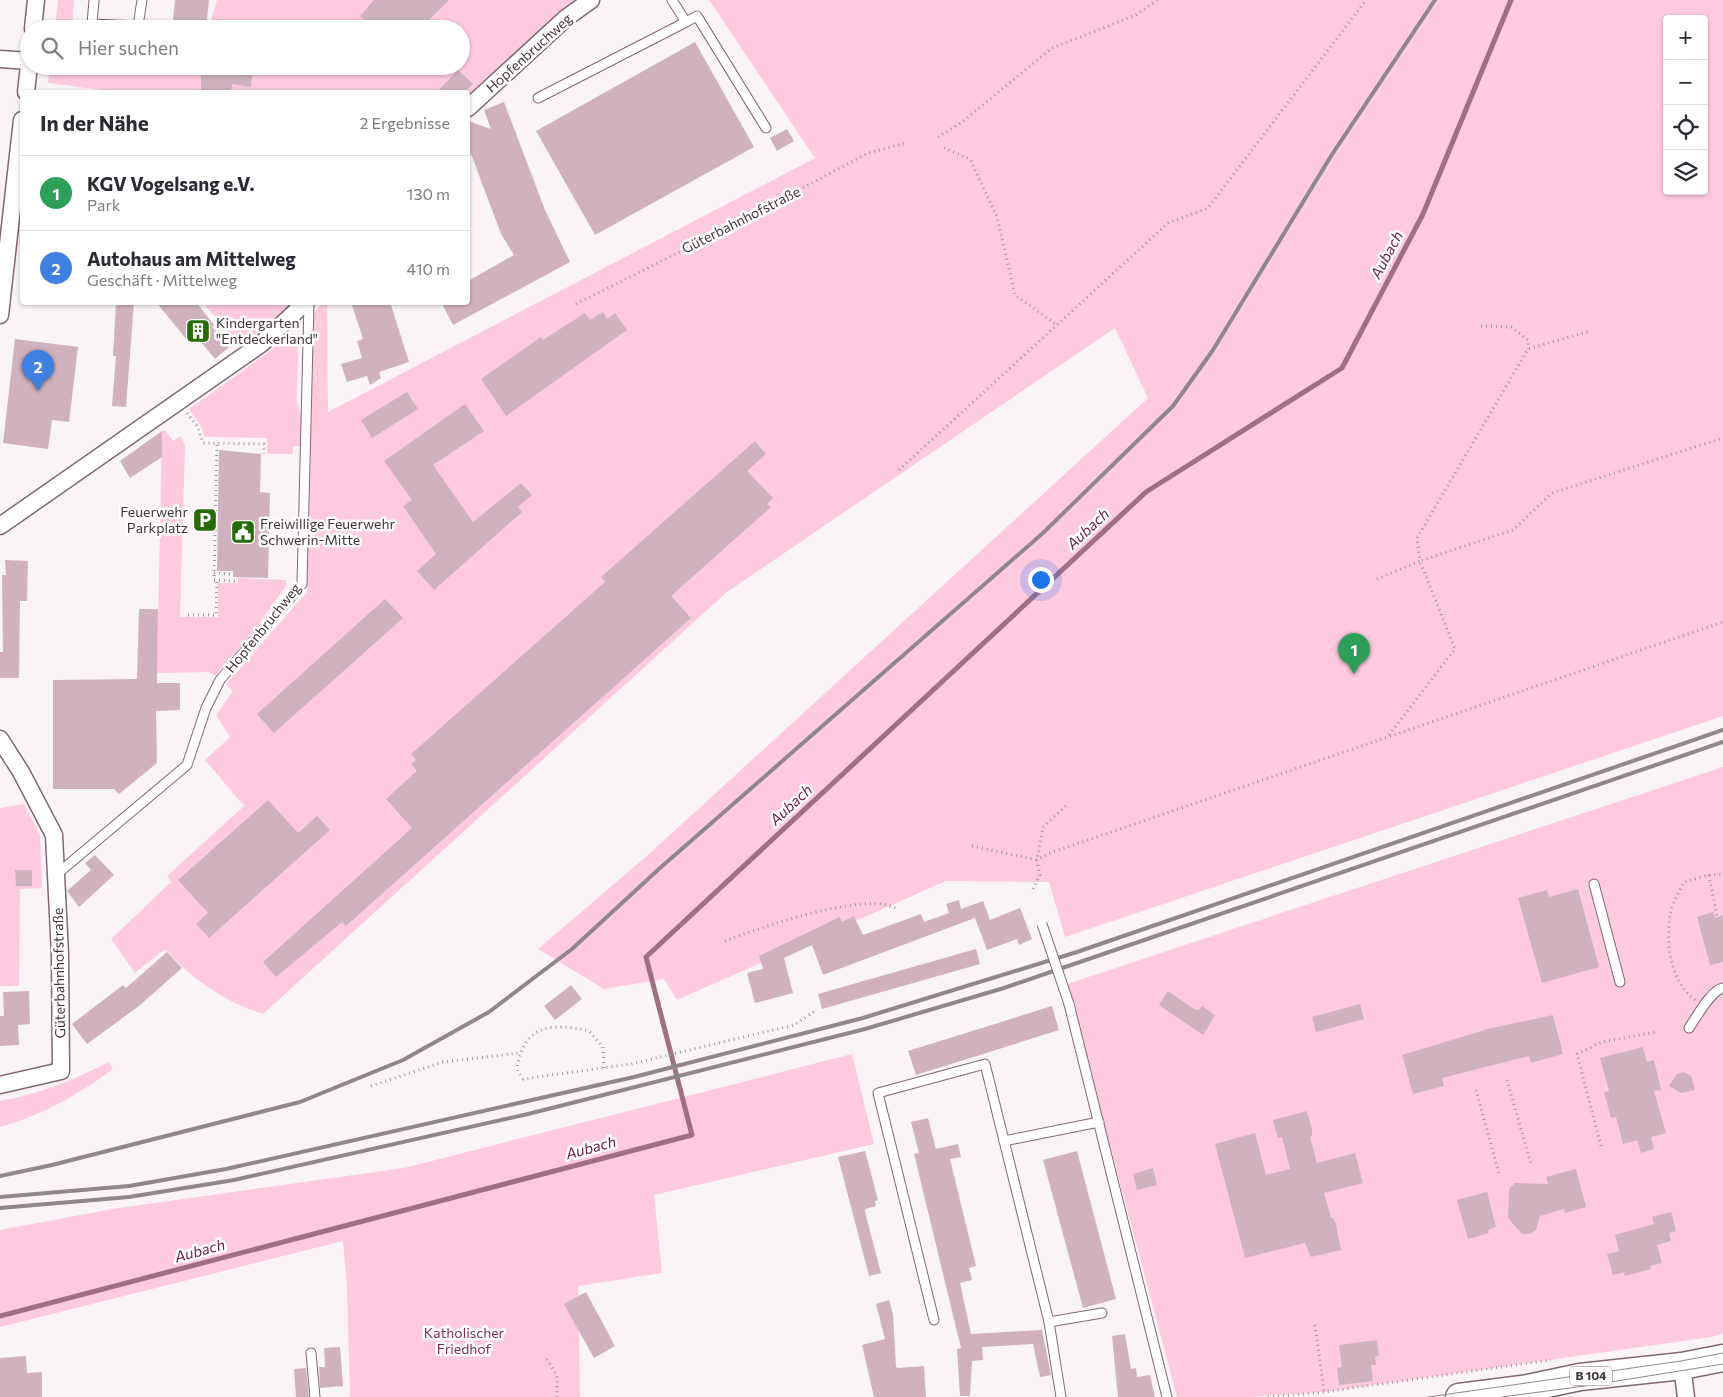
<!DOCTYPE html>
<html lang="de">
<meta charset="utf-8">
<style>
body{margin:0;font-family:Commissioner,sans-serif;background:#f7f7f7;color:#2b2b33}
.controls{position:absolute;right:15px;top:15px;display:grid;overflow:hidden;border-radius:5px;box-shadow:0 1px 4px #0004}
.controls button{width:45px;height:45px;display:grid;place-items:center;padding:0;border:0;border-bottom:1px solid #e1e1e2;background:#fff;color:#2b2b33;font:25px sans-serif}
.you{position:absolute;left:1040px;top:579px;width:18px;height:18px;margin:-12px;border:4px solid #fff;border-radius:50%;background:#1a73e8;box-shadow:0 0 0 8px #1a73e833}
.badge{display:grid;place-items:center;width:32px;height:32px;border-radius:50%;background:#256b04;color:#fff;font-size:16px;font-weight:700}
.pin{position:absolute;translate:-50% -41px;filter:drop-shadow(0 1px 2px #0008)}
.pin::after{content:'';position:absolute;top:26px;width:18px;height:15px;background:inherit;clip-path:polygon(0 0,100% 0,50% 100%)}
.list{margin:0;padding:0;list-style:none}
h2{display:flex;justify-content:space-between;align-items:center;height:65px;margin:0;padding:0 20px;font-size:21px}
h2 small{font-size:16px;font-weight:400;color:#7c7c81}
.list li{display:grid;grid-template-columns:32px 1fr auto;gap:15px;align-items:center;box-sizing:border-box;height:75px;padding:0 20px;border-top:1px solid #e1e1e2}
.list b{display:block;font-size:19px;white-space:nowrap}
.list p{margin:0;font-size:16px;white-space:nowrap;color:#7c7c81}
.list em{font-size:16px;font-style:normal;color:#7c7c81}
.icon{flex:none;width:28px;height:28px;fill:none;stroke:currentColor;stroke-width:2;stroke-linecap:round;stroke-linejoin:round}
.map{position:relative;flex:none;width:1723px;height:1397px;overflow:hidden}
.search{position:absolute;background:#fff;box-shadow:0 1px 4px #0004;left:20px;top:20px;width:450px;height:55px;display:flex;align-items:center;gap:12px;box-sizing:border-box;padding:0 18px;border-radius:28px;color:#7c7c81;font-size:19px}
.panel{position:absolute;background:#fff;box-shadow:0 1px 4px #0004;left:20px;top:90px;width:450px;height:215px;border-radius:5px}
.map>svg:first-child{display:block}
</style>
<div class="map">
<svg width="1723" height="1397" viewBox="0 0 1723 1397">
<rect width="100%" height="100%" fill="#fbf4f7"/>
<!-- green -->
<g fill="#fecae0" fill-rule="evenodd">
<path d="M58,0H74L72,29H55Z"/>
<path d="M217,0H575L559,12L468,96V92H118L48,83L50,66H461V29H208Z"/>
<path d="M709,0H1723V716L1065,937L1049,882L946,881L677,1000L664,979L604,989L538,949L649,854L1148,398L1115,328L727,592L263,1014C224,1002 192,979 165,949L135,973L111,939L171,882L167,876L244,806L205,760L230,737L216,715L233,691L226,684L307,592L314,313L322,303H327L328,412L815,158ZM1667,19H1704V191H1667Z"/>
<path d="M203,303H292L260,332L240,346Z"/>
<path d="M286,337L296,342L298,345L297,400L302,419L301,446H293V454H267V438L204,437L202,428L189,409L266,354Z"/>
<path d="M165,430L173,441L181,436L185,446L180,617H218V583H238V578L286,580V586L254,631L215,676L209,672L157,673L162,431Z"/>
<path d="M1723,767V1334L1711,1337L1324,1392L1249,1397H1177L1067,984Z"/>
<path d="M24,804L40,835L42,888L20,889L19,986H0V808Z"/>
<path d="M852,1054L874,1144L654,1195L662,1273L578,1286L580,1397H350L347,1285L343,1241L0,1327V1230L112,1209L404,1168Z"/>
<path d="M109,1062L113,1069C78,1095 43,1115 0,1127V1101C40,1094 73,1080 109,1062Z"/>
</g>
<g fill="none" stroke-linecap="round" stroke-linejoin="round">
<!-- stream -->
<path stroke="#9f6f84" stroke-width="5" d="M0,1316L692,1135L646,957L1146,492L1342,368L1423,214L1511,0"/>
</g>
<!-- building -->
<g fill="#cfb2be">
<path d="M175,0H209L206,29H172Z"/>
<path d="M374,0H449L427,22L435,29H376L360,16Z"/>
<path d="M695,42L754,147L595,235L536,131Z"/>
<path d="M201,66H253L251,87L232,84L231,92H201Z"/>
<path d="M458,70L473,84L465,92H437Z"/>
<path d="M504,102L545,210L570,262L453,325L441,302H468V281L514,255L501,234L471,154L468,155V121L491,129L484,110Z"/>
<path d="M787,129L794,141L777,151L770,138Z"/>
<path d="M116,302H134L126,407L112,406L116,356H113Z"/>
<path d="M156,302H196L214,325L212,327L229,347L215,359L197,337L187,340Z"/>
<path d="M351,302H390L409,362L379,372L381,378L370,385L367,376L347,382L341,364L362,358L357,341L363,339Z"/>
<path d="M603,312L607,319L615,313L627,330L506,416L481,379L541,337L543,340L585,313L590,320Z"/>
<path d="M15,339L78,347L69,422L52,420L48,449L3,443Z"/>
<path d="M407,392L418,409L372,438L361,420Z"/>
<path d="M465,404L484,431L433,465L473,522L521,483L532,495L518,507L522,512L434,590L417,571L436,554L403,506L412,500L384,461Z"/>
<path d="M162,431V457L130,478L120,461Z"/>
<path d="M755,441L766,454L747,471L773,498L767,504L771,507L671,596L691,618L346,926L342,922L276,977L263,962L412,828L386,799L417,771L411,764L416,760L411,754L605,582L601,577Z"/>
<path d="M219,450L261,454L260,492L270,493L268,578L233,577V571H217Z"/>
<path d="M5,560L28,561L27,601H20L19,678H0V652H3L2,575H6Z"/>
<path d="M385,599L403,618L274,733L257,714Z"/>
<path d="M139,609H158L157,683H180V710L156,711L157,763L119,794L114,789H53V680L137,679Z"/>
<path d="M268,800L298,833L317,816L330,830L209,938L196,924L208,913L178,880Z"/>
<path d="M95,855L114,875L79,907L67,891L91,870L85,863Z"/>
<path d="M15,870H32V886H16Z"/>
<path d="M1578,889L1599,967L1542,983L1518,898L1547,890L1549,897Z"/>
<path d="M959,900L961,909L983,901L990,920L1020,908L1032,939L1019,945L1017,939L987,950L975,918L823,975L812,945L784,958L793,993L755,1003L747,973L763,969L759,956L840,917L842,922L854,916L863,935L921,914L924,922L938,917L949,913L946,904Z"/>
<path d="M1713,912L1715,918L1723,915V962L1710,965L1697,917Z"/>
<path d="M976,949L980,964L822,1009L818,994Z"/>
<path d="M167,952L182,968L139,1006L87,1044L72,1024L123,985L126,988Z"/>
<path d="M571,985L582,999L555,1020L544,1006Z"/>
<path d="M29,991L30,1024L18,1025L19,1045L0,1046V1016H4L3,992Z"/>
<path d="M1168,991L1194,1009L1199,1010L1202,1006L1215,1015L1203,1035L1159,1005Z"/>
<path d="M1360,1004L1364,1019L1316,1032L1312,1017Z"/>
<path d="M1052,1006L1059,1030L916,1075L908,1051Z"/>
<path d="M1553,1015L1563,1054L1531,1063L1529,1056L1442,1078L1444,1086L1413,1094L1402,1055L1488,1029Z"/>
<path d="M1643,1047L1647,1062L1654,1060L1661,1090L1654,1091L1666,1133L1651,1137L1654,1149L1641,1153L1637,1140L1623,1144L1616,1117L1611,1118L1604,1092L1609,1091L1600,1058Z"/>
<path d="M1684,1072L1691,1076L1695,1090L1681,1093L1669,1086L1677,1074Z"/>
<path d="M1307,1111L1312,1129V1136L1310,1137L1317,1163L1355,1153L1363,1183L1324,1193L1331,1218H1333L1336,1224L1341,1250L1311,1257L1305,1243L1245,1258L1215,1144L1255,1133L1266,1175L1290,1169L1282,1137L1278,1138L1273,1120Z"/>
<path d="M928,1118L936,1149L958,1144L961,1157L950,1159L976,1266L969,1268L972,1280L960,1283L971,1334L1042,1330L1051,1375L1040,1377L1033,1344L982,1347L983,1360L972,1361L970,1396H960L957,1349L961,1348L914,1154L919,1153L911,1122Z"/>
<path d="M865,1151L878,1200L875,1201L876,1206L865,1209V1212L881,1273L869,1276L838,1157Z"/>
<path d="M1077,1151L1116,1299L1083,1308L1043,1160Z"/>
<path d="M1153,1168L1157,1185L1137,1190L1133,1174Z"/>
<path d="M1576,1169L1586,1207L1565,1213L1564,1209L1540,1216L1536,1230L1530,1234H1522L1508,1218L1509,1189L1515,1183L1548,1184L1546,1177Z"/>
<path d="M1487,1192L1496,1227L1488,1230L1489,1233L1468,1239L1457,1200Z"/>
<path d="M1671,1212L1676,1231L1669,1233L1671,1241L1657,1245L1662,1263L1650,1266L1651,1269L1625,1276L1624,1272L1613,1275L1607,1254L1619,1251L1615,1235L1654,1224L1652,1217Z"/>
<path d="M586,1292L615,1346L594,1358L564,1304Z"/>
<path d="M889,1300L893,1314L896,1367L898,1368L924,1366L926,1397H874L862,1345L885,1339L876,1304Z"/>
<path d="M1125,1334L1131,1369L1136,1368L1137,1377L1150,1375L1155,1397H1118L1112,1336Z"/>
<path d="M1377,1340L1379,1356H1375L1376,1365H1371L1373,1381L1339,1385L1337,1368L1342,1367L1339,1345Z"/>
<path d="M340,1347L343,1386L320,1388L319,1367H325L324,1348Z"/>
<path d="M26,1356L27,1373L42,1372V1397H0V1358Z"/>
<path d="M306,1368L309,1397H296L294,1369Z"/>
</g>
<g fill="none" stroke-linecap="round" stroke-linejoin="round">
<defs>
<g id="lane">
<path d="M94,0L92,24L138,26L142,0"/>
<path d="M672,0L686,22L697,16L766,128"/>
<path d="M538,98L686,22"/>
<path d="M57,874L187,765L206,708L220,680L302,584L309,302"/>
<path d="M1594,884L1620,982"/>
<path d="M1069,1004L1167,1397"/>
<path d="M1689,1028C1696,1018 1711,990 1723,988"/>
<path d="M1004,1141L1099,1122"/>
<path d="M934,1320L878,1093L985,1064L1049,1322L1061,1397"/>
<path d="M1049,1322L1102,1313"/>
<path d="M311,1353L315,1397"/>
</g>
<g id="street">
<path d="M33,29L36,0"/>
<path d="M0,59L29,61"/>
<path d="M26,92L29,66"/>
<path d="M468,108L566,18L591,0"/>
<path d="M0,315L22,120"/>
<path d="M0,526L261,344L306,302"/>
<path d="M0,739L21,772L54,835L60,954L61,1071L0,1085"/>
<path d="M1682,1366L1686,1397"/>
</g>
<path id="primary" d="M1459,1397L1528,1388L1580,1377L1682,1366L1723,1358"/>
</defs>
<!-- lane casing -->
<use href="#lane" stroke="#816772" stroke-width="11"/>
<!-- street casing -->
<use href="#street" stroke="#816772" stroke-width="19"/>
<!-- primary casing -->
<use href="#primary" stroke="#816772" stroke-width="29"/>
<!-- path -->
<g stroke="#9f969a" stroke-width="3" stroke-dasharray="1 4" stroke-linecap="butt">
<path d="M938,137L962,122L1052,48L1136,15L1157,0"/>
<path d="M944,148L970,159L997,217L1015,295L1057,325"/>
<path d="M576,304L737,223L868,153L907,143"/>
<path d="M1481,326L1511,327L1528,340V349"/>
<path d="M187,413L198,427L203,443L264,444V454"/>
<path d="M899,470L1168,223L1208,208L1366,0"/>
<path d="M214,573L230,574V571"/>
<path d="M1377,579L1420,561L1417,538L1528,349L1590,331"/>
<path d="M214,580L235,581"/>
<path d="M188,615H216L217,580H214L217,443"/>
<path d="M1389,735L1455,649L1420,561L1513,530L1552,493L1723,438"/>
<path d="M972,846L1037,860L1043,827L1068,804"/>
<path d="M1709,875L1717,917"/>
<path d="M1033,889L1040,875L1037,860L1050,853L1723,622"/>
<path d="M725,941C756,929 872,888 898,910"/>
<path d="M1695,1000C1669,980 1665,941 1671,910C1673,901 1680,891 1684,882L1709,875L1723,874"/>
<path d="M604,1068L603,1047L589,1031C551,1022 523,1025 517,1069L523,1079L631,1064L794,1025L815,1011"/>
<path d="M1507,1080L1531,1164"/>
<path d="M371,1086L443,1062L519,1053"/>
<path d="M1476,1090L1499,1174"/>
<path d="M1601,1146L1577,1054L1602,1042L1656,1032"/>
<path d="M1315,1325L1324,1391"/>
<path d="M547,1359L557,1376V1397"/>
<path d="M1268,1397L1324,1392L1551,1360"/>
</g>
<!-- lane -->
<use href="#lane" stroke="#fff" stroke-width="9"/>
<!-- street -->
<use href="#street" stroke="#fff" stroke-width="16"/>
<!-- primary -->
<use href="#primary" stroke="#fff" stroke-width="26"/>
<!-- tram -->
<g stroke="#90868b" stroke-width="1">
<path d="M1428,1397L1681,1361L1723,1353"/>
<path d="M1502,1397L1592,1385L1723,1364"/>
</g>
<!-- rail -->
<g stroke="#90868b" stroke-width="4">
<path d="M0,1176L52,1165L300,1102L403,1060L489,1012L572,949L660,868L1043,533L1173,406L1213,350L1331,156L1435,0"/>
<path d="M0,1197L129,1186L226,1169L634,1077L863,1018L1077,952L1723,730"/>
<path d="M0,1208L129,1197L234,1180L528,1114L865,1029L1004,988L1115,950L1723,742"/>
</g>
<defs>
<path id="lane-bridge" d="M1042,924L1069,1004"/>
</defs>
<!-- lane-bridge casing -->
<use href="#lane-bridge" stroke="#816772" stroke-width="11" stroke-linecap="butt"/>
<!-- lane-bridge -->
<use href="#lane-bridge" stroke="#fff" stroke-width="9"/>
</g>
<!-- icons -->
<defs>
<symbol id="building-square" viewBox="-11 -11 22 22"><rect x="-9" y="-9" width="18" height="18" rx="4" fill="#256b04" stroke="#fff"/><path d="M-4-6H4V6H1V3H-1V6H-4ZM-2.5-4.3h1.7v1.8h-1.7ZM.8-4.3h1.7v1.8H.8ZM-2.5-1h1.7V.8h-1.7ZM.8-1h1.7V.8H.8Z" fill="#fff"/></symbol>
<symbol id="parking-square" viewBox="-11 -11 22 22"><rect x="-9" y="-9" width="18" height="18" rx="4" fill="#256b04" stroke="#fff"/><path d="M-3.5-5.5H1a3.5 3.5 0 0 1 0 7H-1V5.5H-3.5ZM-1-3.4V-.6H.8a1.4 1.4 0 0 0 0-2.8Z" fill="#fff"/></symbol>
<symbol id="civic-square" viewBox="-11 -11 22 22"><rect x="-9" y="-9" width="18" height="18" rx="4" fill="#256b04" stroke="#fff"/><path d="M-.6-6.5H3V-4.5H.6V-3L4-1V1h2V6H-6V1h2V-1L-.6-3ZM-1.2 2.5V6h2.4V2.5Z" fill="#fff"/></symbol>
</defs>
<g fill-rule="evenodd">
<use href="#building-square" x="184" y="317" width="28" height="28"/>
<use href="#parking-square" x="191" y="506" width="28" height="28"/>
<use href="#civic-square" x="229" y="518" width="28" height="28"/>
</g>
<g text-anchor="middle" stroke-width="5" stroke-linejoin="round" paint-order="stroke">
<!-- shield labels -->
<rect fill="#fff" stroke="#797174" stroke-width="1" x="1570" y="1366.5" width="42" height="19" rx="4"/>
<g font-size="12" font-weight="bold" fill="#403439">
<text x="1591" y="1380">B 104</text>
</g>
<!-- street labels -->
<g font-size="14" fill="#403439" stroke="#fff">
<text transform="translate(529 53) rotate(-42)" y="5">Hopfenbruchweg</text>
<text transform="translate(741 220) rotate(-27)" y="5">Güterbahnhofstraße</text>
<text transform="translate(263 628) rotate(-51)" y="5">Hopfenbruchweg</text>
<text transform="translate(59 973) rotate(-91)" y="5">Güterbahnhofstraße</text>
</g>
<!-- poi labels -->
<g font-size="14" fill="#403439" stroke="#fff" text-anchor="start">
<text x="216" y="328">Kindergarten<tspan x="216" dy="16">"Entdeckerland"</tspan></text>
<text x="188" y="517" text-anchor="end">Feuerwehr<tspan x="188" dy="16">Parkplatz</tspan></text>
<text x="260" y="529">Freiwillige Feuerwehr<tspan x="260" dy="16">Schwerin-Mitte</tspan></text>
</g>
<!-- park labels -->
<g font-size="14" fill="#7c2f57" stroke="#fff">
<text x="464" y="1338">Katholischer<tspan x="464" dy="16">Friedhof</tspan></text>
</g>
<!-- water labels -->
<g font-size="15" font-style="italic" fill="#6c2048" stroke="#fff">
<text transform="translate(1387 255) rotate(-62)" y="5">Aubach</text>
<text transform="translate(1088 529) rotate(-43)" y="5">Aubach</text>
<text transform="translate(791 805) rotate(-43)" y="5">Aubach</text>
<text transform="translate(591 1148) rotate(-15)" y="5">Aubach</text>
<text transform="translate(200 1251) rotate(-15)" y="5">Aubach</text>
</g>
</g>
</svg>
<div class="controls">
<button>+</button>
<button>−</button>
<button><svg class="icon" aria-label="locate" viewBox="0 0 24 24"><circle cx="12" cy="12" r="6"/><path d="M12 2v4M12 18v4M2 12h4M18 12h4"/></svg></button>
<button><svg class="icon" aria-label="layers" viewBox="0 0 24 24"><path d="M12 4l9 5-9 5-9-5zM3 14l9 5 9-5"/></svg></button>
</div>
<div class="you"></div>
<div class="pin badge" style="left:1354px;top:674px;background:#2e9e5b">1</div>
<div class="pin badge" style="left:38px;top:391px;background:#3f7fe0">2</div>
<div class="search"><svg class="icon" aria-label="search" viewBox="0 0 24 24"><circle cx="10" cy="10" r="6"/><path d="M15 15l6 6"/></svg>Hier suchen</div>
<section class="panel">
<h2>In der Nähe<small>2 Ergebnisse</small></h2>
<ul class="list">
<li><span class="badge" style="background:#2e9e5b">1</span><div><b>KGV Vogelsang e.V.</b><p>Park</p></div><em>130 m</em></li>
<li><span class="badge" style="background:#3f7fe0">2</span><div><b>Autohaus am Mittelweg</b><p>Geschäft · Mittelweg</p></div><em>410 m</em></li>
</ul>
</section>
</div>
